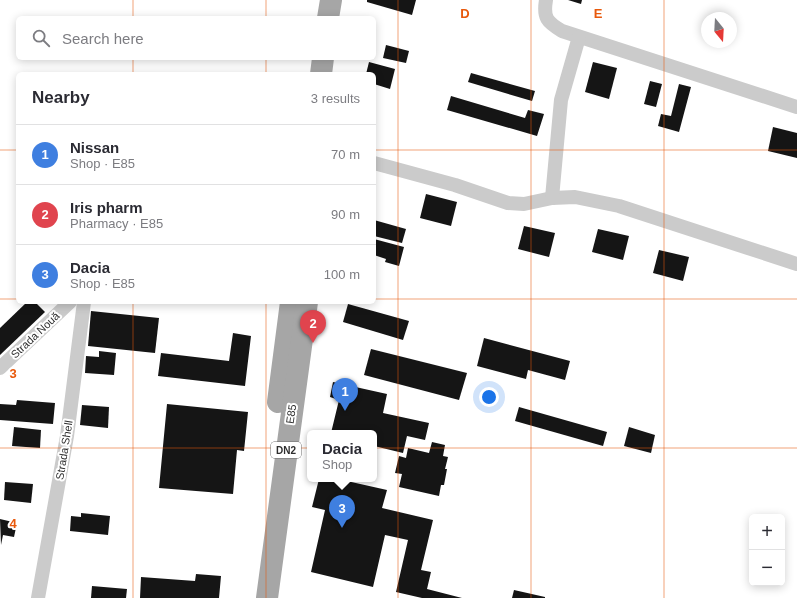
<!DOCTYPE html>
<meta charset="utf-8">
<style>
body{margin:0;font-family:Arial,sans-serif;background:#f7f7f7;color:#2b2b33}
.controls{position:absolute;right:12px;bottom:12px;display:grid;overflow:hidden;border-radius:6px;box-shadow:0 2px 10px #0003}
.controls button{width:36px;height:36px;display:grid;place-items:center;padding:0;border:0;border-bottom:1px solid #e1e1e2;background:#fff;color:#2b2b33;font:20px sans-serif}
.compass{position:absolute;left:701px;top:12px;width:36px;height:36px;border-radius:50%;background:#fff;box-shadow:0 2px 10px #0003;rotate:162deg}
.you{position:absolute;left:489px;top:397px;width:14px;height:14px;margin:-10px;border:3px solid #fff;border-radius:50%;background:#1a73e8;box-shadow:0 0 0 6px #1a73e833}
.badge{display:grid;place-items:center;width:26px;height:26px;border-radius:50%;background:#ea580c;color:#fff;font-size:13px;font-weight:700}
.pin{position:absolute;translate:-50% -33px;filter:drop-shadow(0 1px 2px #0008)}
.pin::after{content:'';position:absolute;top:21px;width:14px;height:12px;background:inherit;clip-path:polygon(0 0,100% 0,50% 100%)}
.popup{position:absolute;left:307px;top:430px;width:70px;height:52px;box-sizing:border-box;display:grid;place-content:center;border-radius:6px;background:#fff;filter:drop-shadow(0 1px 3px #0005);font-size:13px;white-space:nowrap;color:#7c7c81}
.popup b{font-size:15px;color:#2b2b33}
.popup::after{content:'';position:absolute;left:50%;top:100%;margin-left:-8px;border:8px solid transparent;border-top-color:#fff}
.list{margin:0;padding:0;list-style:none}
h2{display:flex;justify-content:space-between;align-items:center;height:52px;margin:0;padding:0 16px;font-size:17px}
h2 small{font-size:13px;font-weight:400;color:#7c7c81}
.list li{display:grid;grid-template-columns:26px 1fr auto;gap:12px;align-items:center;box-sizing:border-box;height:60px;padding:0 16px;border-top:1px solid #e1e1e2}
.list b{display:block;font-size:15px;white-space:nowrap}
.list p{margin:0;font-size:13px;white-space:nowrap;color:#7c7c81}
.list em{font-size:13px;font-style:normal;color:#7c7c81}
.icon{flex:none;width:22px;height:22px;fill:none;stroke:currentColor;stroke-width:2;stroke-linecap:round;stroke-linejoin:round}
.map{position:relative;flex:none;width:797px;height:598px;overflow:hidden}
.search{position:absolute;background:#fff;box-shadow:0 2px 10px #0003;left:16px;top:16px;width:360px;height:44px;display:flex;align-items:center;gap:10px;box-sizing:border-box;padding:0 14px;border-radius:6px;color:#7c7c81;font-size:15px}
.panel{position:absolute;background:#fff;box-shadow:0 2px 10px #0003;left:16px;top:72px;width:360px;height:232px;border-radius:6px}
.map>svg:first-child{display:block}
</style>
<div class="map">
<svg width="797" height="598" viewBox="0 0 797 598">
<rect width="100%" height="100%" fill="#fff"/>
<!-- building -->
<g fill="#151515">
<path d="M367,0H416L412,15L367,2Z"/>
<path d="M568,0H582L581,4Z"/>
<path d="M386,45L409,51L406,63L383,58Z"/>
<path d="M369,62L395,69L390,89L374,84V74H366Z"/>
<path d="M593,62L617,68L609,99L585,92Z"/>
<path d="M471,73L535,91L532,101L468,82Z"/>
<path d="M650,81L662,84L656,107L644,104Z"/>
<path d="M679,84L691,87L679,132L658,126L661,114L671,116Z"/>
<path d="M451,96L525,118L528,110L544,114L537,136L447,110Z"/>
<path d="M773,127L797,133V158L768,151Z"/>
<path d="M426,194L457,202L451,226L420,218Z"/>
<path d="M374,220L406,229L402,243L374,236Z"/>
<path d="M524,226L555,233L549,257L518,249Z"/>
<path d="M598,229L629,236L623,260L592,252Z"/>
<path d="M374,239L404,247L399,266L385,262L386,259L374,255Z"/>
<path d="M659,250L689,257L683,281L653,273Z"/>
<path d="M27,302H35L45,312L0,355V328Z"/>
<path d="M348,304L409,321L403,340L343,322Z"/>
<path d="M91,311L159,318L155,353L88,346Z"/>
<path d="M233,333L251,336L245,386L158,376L161,353L229,361Z"/>
<path d="M484,338L570,361L565,380L528,370L526,379L477,366Z"/>
<path d="M371,349L467,373L459,400L364,375Z"/>
<path d="M99,351L116,353L114,375L85,373L86,356L99,357Z"/>
<path d="M333,382L387,394L383,413L429,423L425,440L407,436L403,453L374,446V433H331L339,400L330,397Z"/>
<path d="M17,400L55,403L53,424L0,420V404L16,405Z"/>
<path d="M167,404L248,412L244,451L237,450L233,494L159,488Z"/>
<path d="M82,405L109,407L108,428L80,425Z"/>
<path d="M519,407L607,432L603,446L515,421Z"/>
<path d="M14,427L41,430L40,448L12,446Z"/>
<path d="M629,427L655,435L651,453L624,446Z"/>
<path d="M432,442L445,445L443,456L448,457L445,469H447L444,485H441L439,496L399,487L402,474L395,473L399,456L406,458L408,448L429,453Z"/>
<path d="M319,479H338L387,490L382,508L433,520L421,570L431,572L427,589L462,598H422L396,592L408,540L385,535L373,587L311,572L325,510L312,507Z"/>
<path d="M5,482L33,484L31,503L4,500Z"/>
<path d="M81,513L110,516L108,535L70,531L71,516L81,517Z"/>
<path d="M0,519L17,523L14,537L3,535L1,545Z"/>
<path d="M196,574L221,576L219,598H140L141,577L195,581Z"/>
<path d="M92,586L127,589L126,598H91Z"/>
<path d="M514,590L545,597V598H512Z"/>
</g>
<g fill="none" stroke-linecap="round" stroke-linejoin="round">
<!-- minor -->
<g stroke="#cbcbcb" stroke-width="14">
<path d="M546,0C543,18 547,22 562,31L797,107"/>
<path d="M374,163L455,185L508,203L524,204L552,198L575,197L619,206L797,264"/>
<path d="M552,198L561,100L579,37"/>
<path d="M0,368L70,302"/>
<path d="M38,598L67,436L84,302"/>
</g>
<!-- primary -->
<g stroke="#a6a6a6" stroke-width="22">
<path d="M328,18L331,0"/>
<path d="M321,74L323,58"/>
<path d="M278,402L291,302"/>
<path d="M267,598L307,302"/>
</g>
</g>
<!-- grid -->
<path fill="none" stroke="#e8590c" stroke-width="1" stroke-opacity="0.55" d="M133,0V18M266,0V18M398,0V598M531,0V598M664,0V598M133,58V74M266,58V74M0,150H18M374,150H797M0,299H18M374,299H797M133,302V598M266,302V598M0,448H797"/>
<g text-anchor="middle" stroke-width="4" stroke-linejoin="round" paint-order="stroke">
<!-- shield labels -->
<rect fill="#fff" stroke="#6d6d6d" stroke-width="1" x="271" y="442" width="30" height="16" rx="3"/>
<g font-size="10" font-weight="bold" fill="#2e2e2e">
<text x="286" y="454">DN2</text>
</g>
<!-- street labels -->
<g font-size="11" fill="#2e2e2e" stroke="#fff">
<text transform="translate(35 335) rotate(-43)" y="4">Strada Nouă</text>
<text transform="translate(291 414) rotate(-82)" y="4">E85</text>
<text transform="translate(64 450) rotate(-81)" y="4">Strada Shell</text>
</g>
</g>
<g font-size="13" text-anchor="middle" font-weight="bold" fill="#e8590c" stroke="#fff" stroke-width="4" stroke-linejoin="round" paint-order="stroke">
<text x="465" y="18">D</text>
<text x="598" y="18">E</text>
<text x="13" y="378">3</text>
<text x="13" y="528">4</text>
</g>
</svg>
<div class="controls">
<button>+</button>
<button>−</button>
</div>
<svg class="compass" viewBox="-18 -18 36 36"><path d="M0-13l5 13h-10z" fill="#e53935"/><path d="M0 13l5-13h-10z" fill="#7c7c81"/></svg>
<div class="you"></div>
<div class="pin badge" style="left:345px;top:411px;background:#3f7fe0">1</div>
<div class="pin badge" style="left:313px;top:343px;background:#e0444e">2</div>
<div class="pin badge" style="left:342px;top:528px;background:#3f7fe0">3</div>
<div class="popup"><b>Dacia</b>Shop</div>
<div class="search"><svg class="icon" aria-label="search" viewBox="0 0 24 24"><circle cx="10" cy="10" r="6"/><path d="M15 15l6 6"/></svg>Search here</div>
<section class="panel">
<h2>Nearby<small>3 results</small></h2>
<ul class="list">
<li><span class="badge" style="background:#3f7fe0">1</span><div><b>Nissan</b><p>Shop · E85</p></div><em>70 m</em></li>
<li><span class="badge" style="background:#e0444e">2</span><div><b>Iris pharm</b><p>Pharmacy · E85</p></div><em>90 m</em></li>
<li><span class="badge" style="background:#3f7fe0">3</span><div><b>Dacia</b><p>Shop · E85</p></div><em>100 m</em></li>
</ul>
</section>
</div>
